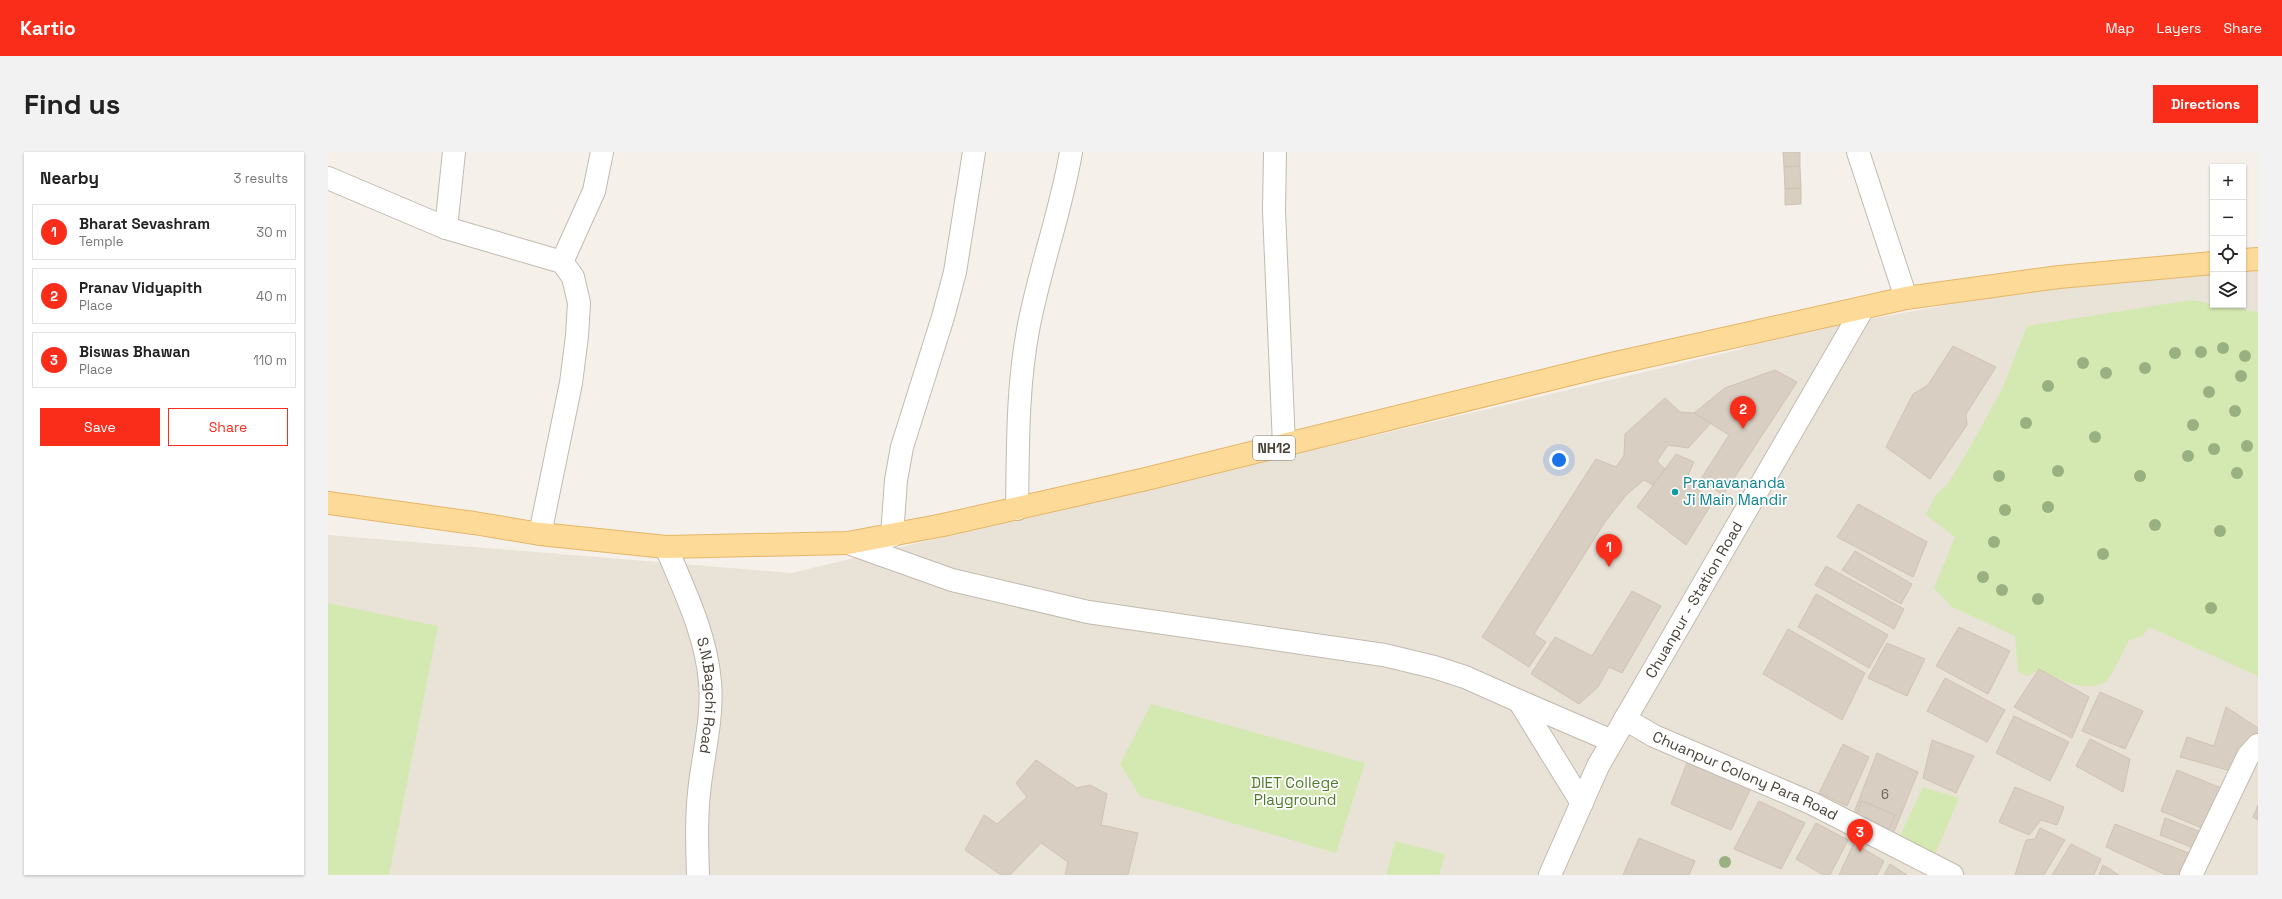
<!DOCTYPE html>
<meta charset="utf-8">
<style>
body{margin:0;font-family:"Space Grotesk",sans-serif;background:#f2f2f2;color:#222}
.controls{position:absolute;right:12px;top:12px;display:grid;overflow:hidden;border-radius:0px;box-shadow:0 1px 3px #0004}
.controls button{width:36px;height:36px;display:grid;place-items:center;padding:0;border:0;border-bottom:1px solid #e0e0e0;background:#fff;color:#222;font:20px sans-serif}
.you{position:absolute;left:1231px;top:308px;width:14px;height:14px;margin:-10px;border:3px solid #fff;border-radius:50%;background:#1a73e8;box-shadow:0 0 0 6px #1a73e833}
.badge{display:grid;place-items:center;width:26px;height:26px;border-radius:50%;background:#fa2d1b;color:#fff;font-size:13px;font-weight:700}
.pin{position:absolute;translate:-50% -33px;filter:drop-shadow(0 1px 2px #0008)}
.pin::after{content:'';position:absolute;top:21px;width:14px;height:12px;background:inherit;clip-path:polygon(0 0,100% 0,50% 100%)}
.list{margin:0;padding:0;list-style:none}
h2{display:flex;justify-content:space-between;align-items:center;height:52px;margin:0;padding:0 16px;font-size:17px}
h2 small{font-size:13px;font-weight:400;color:#767676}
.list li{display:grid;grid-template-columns:26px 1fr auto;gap:12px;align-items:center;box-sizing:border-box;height:56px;margin:0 8px 8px;padding:0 8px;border:1px solid #e0e0e0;border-radius:0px}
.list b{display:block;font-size:15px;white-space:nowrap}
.list p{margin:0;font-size:13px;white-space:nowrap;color:#767676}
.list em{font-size:13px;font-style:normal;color:#767676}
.actions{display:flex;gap:8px;padding:12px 16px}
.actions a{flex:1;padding:9px 0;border:1px solid #fa2d1b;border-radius:0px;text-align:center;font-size:14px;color:#fa2d1b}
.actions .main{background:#fa2d1b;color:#fff}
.icon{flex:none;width:22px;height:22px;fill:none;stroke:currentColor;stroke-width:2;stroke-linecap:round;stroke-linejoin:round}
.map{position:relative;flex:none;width:1930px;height:723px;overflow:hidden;border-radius:0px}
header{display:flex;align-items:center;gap:24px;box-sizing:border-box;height:56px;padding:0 20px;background:#fa2d1b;color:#fff}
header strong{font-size:19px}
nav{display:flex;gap:22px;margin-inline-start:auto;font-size:14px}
.intro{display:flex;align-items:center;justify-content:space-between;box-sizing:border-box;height:96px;padding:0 24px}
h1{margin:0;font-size:28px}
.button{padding:10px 18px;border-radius:0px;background:#fa2d1b;color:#fff;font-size:14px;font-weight:700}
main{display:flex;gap:24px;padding:0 24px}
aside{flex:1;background:#fff;border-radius:0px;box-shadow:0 1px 3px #0004}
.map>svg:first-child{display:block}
</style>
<header>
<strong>Kartio</strong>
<nav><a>Map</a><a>Layers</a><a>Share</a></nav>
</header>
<div class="intro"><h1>Find us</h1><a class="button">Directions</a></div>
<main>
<aside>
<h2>Nearby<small>3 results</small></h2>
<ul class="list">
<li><span class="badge">1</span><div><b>Bharat Sevashram</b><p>Temple</p></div><em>30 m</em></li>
<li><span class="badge">2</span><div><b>Pranav Vidyapith</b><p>Place</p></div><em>40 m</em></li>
<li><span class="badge">3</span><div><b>Biswas Bhawan</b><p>Place</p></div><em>110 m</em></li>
</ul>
<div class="actions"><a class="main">Save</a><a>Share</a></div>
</aside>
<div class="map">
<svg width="1930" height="723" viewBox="0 0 1930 723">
<rect width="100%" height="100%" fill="#f5f0e9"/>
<!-- residential -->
<path fill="#e9e2d7" d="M1885,119V153H1915V119H1930V723H0V383L463,421L1414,197L1467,170L1479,178L1804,120Z"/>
<!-- green -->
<g fill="#d4e9b2">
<path d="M1863,148L1930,160V524L1821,475L1815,484L1801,488C1796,497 1785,523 1778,529C1759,543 1729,526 1711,518L1699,524L1690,519L1687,484L1624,455L1606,436L1627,385L1598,363L1607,344L1621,330L1641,297L1675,235L1699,174Z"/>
<path d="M0,451L110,474L61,723H0Z"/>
<path d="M823,552L1037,611L1008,701L812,644L792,612Z"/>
<path d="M1595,635L1631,646L1606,705L1571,686Z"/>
<path d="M1067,689L1117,702L1111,723H1058Z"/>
</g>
<!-- building -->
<g fill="#d9cec2" stroke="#d1c3b2">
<path d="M1455,0H1472V14L1456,15Z"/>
<path d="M1472,14L1473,36L1457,37L1456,15Z"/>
<path d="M1473,36V52L1457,53V37Z"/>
<path d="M1625,194L1668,215L1638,262L1639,273L1602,327L1558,295L1585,242L1600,233Z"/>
<path d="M1447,218L1469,230L1395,343L1373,327L1401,283L1366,261L1397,236Z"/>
<path d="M1337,246L1352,260L1366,261L1383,271L1360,296L1340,293L1329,309L1337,317L1325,333L1316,328L1299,342L1277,370L1206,482L1218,490L1201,515L1154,485L1268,307L1288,315L1296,304L1297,282Z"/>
<path d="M1348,302L1366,310L1357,330L1386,348L1358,393L1309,355Z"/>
<path d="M1530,352L1599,390L1585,425L1509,385Z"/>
<path d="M1527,399L1584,432L1573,452L1514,418Z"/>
<path d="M1498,414L1576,457L1566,477L1487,433Z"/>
<path d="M1304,439L1333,454L1294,521L1281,515L1270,535L1251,552L1203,522L1227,485L1264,504Z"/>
<path d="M1488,442L1560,483L1541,516L1470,475Z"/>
<path d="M1631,475L1682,499L1660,542L1608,514Z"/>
<path d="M1460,477L1537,521L1514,568L1435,522Z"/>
<path d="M1559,491L1597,507L1579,544L1540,526Z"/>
<path d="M1711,517L1761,545L1744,586L1686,555Z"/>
<path d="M1617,526L1677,558L1659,590L1599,559Z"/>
<path d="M1772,540L1815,559L1797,597L1754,579Z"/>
<path d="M1898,555L1930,576V581L1903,619L1852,605L1859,585L1886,594Z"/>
<path d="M1686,564L1741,590L1722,629L1668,601Z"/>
<path d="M1762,587L1802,607L1795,640L1748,614Z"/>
<path d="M1604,588L1646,604L1628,641L1595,626Z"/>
<path d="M1515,592L1541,605L1519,654L1491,641Z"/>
<path d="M1549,601L1590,620L1565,682L1525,663Z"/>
<path d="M708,608L749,636L762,633L779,642L773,673L810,681L800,723H737L740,710L713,691L682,723H673L637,698L656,663L669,672L699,645L688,631Z"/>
<path d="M1359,611L1423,636L1403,678L1343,652Z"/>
<path d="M1849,618L1898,638L1881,679L1833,659Z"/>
<path d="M1687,635L1736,655L1729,673L1713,668L1701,683L1671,670Z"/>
<path d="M1431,649L1477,671L1453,717L1406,697Z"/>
<path d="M1534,649L1567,663L1561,677L1528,663Z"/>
<path d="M1930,653V668L1925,665Z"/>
<path d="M1837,666L1878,682L1871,698L1832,683Z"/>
<path d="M1488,671L1520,688L1502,723H1495L1468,707Z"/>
<path d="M1787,672L1868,704L1856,723H1838L1778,695Z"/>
<path d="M1712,676L1737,688L1716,723H1687L1698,688L1707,687Z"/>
<path d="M1311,686L1367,709L1361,723H1295Z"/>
<path d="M1526,691L1556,709L1549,723H1511Z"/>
<path d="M1743,692L1773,707L1766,723H1724Z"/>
<path d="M1562,712L1579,723H1556Z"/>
<path d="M1775,713L1791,723H1771Z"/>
</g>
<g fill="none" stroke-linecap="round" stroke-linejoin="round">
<defs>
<g id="minor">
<path d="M947,0L946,59L956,293"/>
<path d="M1530,0L1578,146"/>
<path d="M0,26L118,76L234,110L245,125L251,151L249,184L243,231L212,382"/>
<path d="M118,76L126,0"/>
<path d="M234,110L266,39L274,0"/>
<path d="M689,357C690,297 689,237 700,178C711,118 733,60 743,0"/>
<path d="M564,384L568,328L574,295L615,165L627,120L646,0"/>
<path d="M520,391L624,428L760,460L1056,503L1106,515L1137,525L1191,549L1254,651"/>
<path id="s1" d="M338,395C356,438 378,482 382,530C385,564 376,599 372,632C368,662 369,693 370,723"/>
<path d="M1191,549L1284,589"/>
<path id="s2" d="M1297,567L1326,584L1483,651L1624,723"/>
<path id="s3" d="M1222,723L1270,614L1534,158"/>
<path d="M1863,723L1920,604L1930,593"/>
</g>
<g id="major">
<path d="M1915,108L1930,107"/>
<path d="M0,351L146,371L212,382L338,395L520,391L615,373L818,327L1279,213L1578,146L1731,125L1885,111"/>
</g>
</defs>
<!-- minor casing -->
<use href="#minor" stroke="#c3baaf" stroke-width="24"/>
<!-- major casing -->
<use href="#major" stroke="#e4b668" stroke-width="24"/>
<!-- minor -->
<use href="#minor" stroke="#fff" stroke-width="22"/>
<!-- major -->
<use href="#major" stroke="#feda99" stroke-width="22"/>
</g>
<!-- trees -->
<g fill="#99b080">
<circle cx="1895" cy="196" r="6"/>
<circle cx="1873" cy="200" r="6"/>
<circle cx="1847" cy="201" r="6"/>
<circle cx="1917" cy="204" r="6"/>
<circle cx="1755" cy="211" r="6"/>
<circle cx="1817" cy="216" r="6"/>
<circle cx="1778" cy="221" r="6"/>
<circle cx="1913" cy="224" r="6"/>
<circle cx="1720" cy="234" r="6"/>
<circle cx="1881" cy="240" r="6"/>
<circle cx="1907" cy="259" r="6"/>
<circle cx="1698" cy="271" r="6"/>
<circle cx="1865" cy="273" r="6"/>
<circle cx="1767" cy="285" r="6"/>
<circle cx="1919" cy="294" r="6"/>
<circle cx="1886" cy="297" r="6"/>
<circle cx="1860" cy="304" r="6"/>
<circle cx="1730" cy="319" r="6"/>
<circle cx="1909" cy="321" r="6"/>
<circle cx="1671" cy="324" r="6"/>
<circle cx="1812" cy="324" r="6"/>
<circle cx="1720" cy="355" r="6"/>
<circle cx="1677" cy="358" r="6"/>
<circle cx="1827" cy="373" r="6"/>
<circle cx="1892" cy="379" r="6"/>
<circle cx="1666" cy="390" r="6"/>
<circle cx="1775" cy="402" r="6"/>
<circle cx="1655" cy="425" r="6"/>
<circle cx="1674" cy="438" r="6"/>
<circle cx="1710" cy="447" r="6"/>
<circle cx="1883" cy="456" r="6"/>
<circle cx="1397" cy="710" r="6"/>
</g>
<!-- markers -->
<circle fill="#0f9aa8" stroke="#fff" stroke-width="1.5" cx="1347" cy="340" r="4"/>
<g text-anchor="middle" stroke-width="3.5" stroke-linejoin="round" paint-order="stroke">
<!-- number labels -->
<g font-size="13" fill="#6c645a">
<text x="1557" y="647">6</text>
</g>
<!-- shield labels -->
<rect fill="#fff" stroke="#7f7a73" stroke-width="1" x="925" y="284" width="42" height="24" rx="3"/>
<g font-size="14" font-weight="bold" fill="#484137">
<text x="946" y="301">NH12</text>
</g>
<!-- culture labels -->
<g font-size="15" fill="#0d838f" stroke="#fff" text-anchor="start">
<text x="1355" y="336">Pranavananda<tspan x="1355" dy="17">Ji Main Mandir</tspan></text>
</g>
<!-- street labels -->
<g font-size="15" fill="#484137" stroke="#fff">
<text dy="5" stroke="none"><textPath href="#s3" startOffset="311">Chuanpur - Station Road</textPath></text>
<text dy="5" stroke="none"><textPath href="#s1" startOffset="156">S.N.Bagchi Road</textPath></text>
<text dy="5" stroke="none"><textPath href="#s2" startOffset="133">Chuanpur Colony Para Road</textPath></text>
</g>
<!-- park labels -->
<g font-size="15" fill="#4e7b2a" stroke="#fff">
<text x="967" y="636">DIET College<tspan x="967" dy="17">Playground</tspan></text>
</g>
</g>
</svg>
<div class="controls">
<button>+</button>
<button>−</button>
<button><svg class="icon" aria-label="locate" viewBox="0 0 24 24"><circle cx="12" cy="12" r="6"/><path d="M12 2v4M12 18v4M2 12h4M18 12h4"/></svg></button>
<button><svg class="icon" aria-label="layers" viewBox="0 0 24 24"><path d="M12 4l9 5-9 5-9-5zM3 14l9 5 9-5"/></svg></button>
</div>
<div class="you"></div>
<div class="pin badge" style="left:1281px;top:415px">1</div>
<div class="pin badge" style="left:1415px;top:277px">2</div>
<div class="pin badge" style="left:1532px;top:700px">3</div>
</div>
</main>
